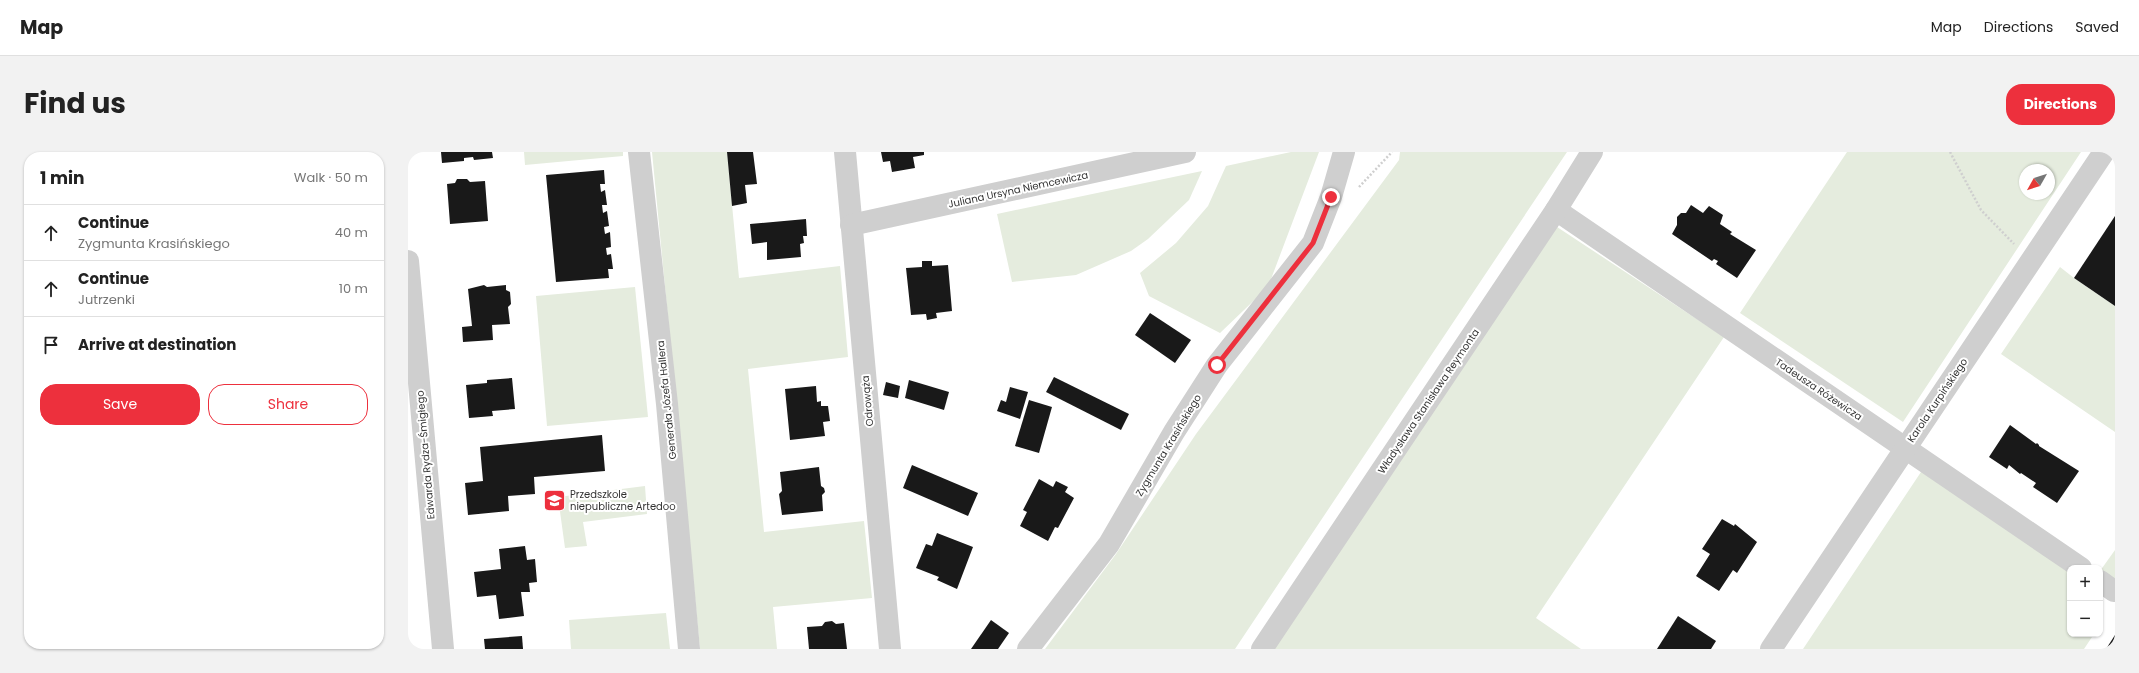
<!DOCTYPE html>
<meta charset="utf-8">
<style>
body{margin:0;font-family:Poppins,sans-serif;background:#f2f2f2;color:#222}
.controls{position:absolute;right:12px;bottom:12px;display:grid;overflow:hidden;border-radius:8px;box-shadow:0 1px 3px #0004}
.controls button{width:36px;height:36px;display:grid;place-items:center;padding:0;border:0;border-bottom:1px solid #e0e0e0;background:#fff;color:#222;font:20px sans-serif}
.compass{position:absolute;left:1611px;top:12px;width:36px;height:36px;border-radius:50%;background:#fff;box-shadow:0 1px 3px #0004;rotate:231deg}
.stop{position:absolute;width:12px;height:12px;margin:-9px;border:3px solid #ed303d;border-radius:50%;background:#fff}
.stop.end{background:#ed303d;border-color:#fff;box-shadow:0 1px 4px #0008}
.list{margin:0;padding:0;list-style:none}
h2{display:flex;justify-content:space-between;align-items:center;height:52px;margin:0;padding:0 16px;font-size:17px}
h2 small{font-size:13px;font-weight:400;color:#767676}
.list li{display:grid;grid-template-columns:26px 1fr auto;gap:12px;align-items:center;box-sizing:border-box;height:56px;padding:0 16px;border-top:1px solid #e0e0e0}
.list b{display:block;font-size:15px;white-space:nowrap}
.list p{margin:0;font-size:13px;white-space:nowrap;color:#767676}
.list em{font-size:13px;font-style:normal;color:#767676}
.actions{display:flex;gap:8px;padding:12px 16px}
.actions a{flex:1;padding:9px 0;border:1px solid #ed303d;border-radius:16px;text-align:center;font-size:14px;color:#ed303d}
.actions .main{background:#ed303d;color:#fff}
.icon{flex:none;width:22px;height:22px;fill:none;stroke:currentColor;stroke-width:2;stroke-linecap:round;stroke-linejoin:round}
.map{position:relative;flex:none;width:1707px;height:497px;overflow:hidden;border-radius:16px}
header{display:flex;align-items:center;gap:24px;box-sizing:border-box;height:56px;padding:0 20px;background:#fff;border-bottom:1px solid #e0e0e0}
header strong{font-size:19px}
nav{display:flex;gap:22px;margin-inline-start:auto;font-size:14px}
.intro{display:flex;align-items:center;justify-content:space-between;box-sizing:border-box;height:96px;padding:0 24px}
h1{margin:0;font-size:28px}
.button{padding:10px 18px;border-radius:16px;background:#ed303d;color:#fff;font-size:14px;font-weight:700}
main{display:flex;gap:24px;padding:0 24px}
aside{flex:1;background:#fff;border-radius:16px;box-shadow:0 1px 3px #0004}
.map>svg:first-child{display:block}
</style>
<header>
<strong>Map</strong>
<nav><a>Map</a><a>Directions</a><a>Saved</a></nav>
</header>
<div class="intro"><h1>Find us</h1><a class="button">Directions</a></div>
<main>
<aside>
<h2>1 min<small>Walk · 50 m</small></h2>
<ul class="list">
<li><svg class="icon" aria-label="ahead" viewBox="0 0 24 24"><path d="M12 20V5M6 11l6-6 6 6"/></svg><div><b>Continue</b><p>Zygmunta Krasińskiego</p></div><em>40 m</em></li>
<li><svg class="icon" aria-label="ahead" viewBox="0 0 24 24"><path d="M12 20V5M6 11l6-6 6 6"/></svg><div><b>Continue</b><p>Jutrzenki</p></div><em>10 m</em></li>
<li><svg class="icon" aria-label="arrive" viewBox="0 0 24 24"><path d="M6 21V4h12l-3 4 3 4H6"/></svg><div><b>Arrive at destination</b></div></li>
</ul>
<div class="actions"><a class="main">Save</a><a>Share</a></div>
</aside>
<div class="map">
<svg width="1707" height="497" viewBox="0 0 1707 497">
<rect width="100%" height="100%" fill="#fff"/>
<!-- green -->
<g fill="#e5ecde" fill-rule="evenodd">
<path d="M116,0H215V4L117,13Z"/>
<path d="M244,0H319L331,126L432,114L440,205L340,217L356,380L456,369L464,446L365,455L369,497H292Z"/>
<path d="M883,0H911L860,135L812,181L741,144L732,121L768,91L800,54L818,14Z"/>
<path d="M992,0H1159L827,497H637L708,402L788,282L991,8Z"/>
<path d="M1439,0H1673L1495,270L1332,161ZM1617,18H1641V42H1617Z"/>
<path d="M794,19L781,48L740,87L723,99L668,123L604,130L589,62Z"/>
<path d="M1146,73L1316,185L1128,466L1173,497H865Z"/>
<path d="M1652,115L1666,126L1707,154V280L1593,202Z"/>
<path d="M227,135L240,265L139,274L128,144Z"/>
<path d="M1515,317L1662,416V482H1686L1676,497H1395Z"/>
<path d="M237,334L239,362L175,370L179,394L157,396L150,345Z"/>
<path d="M1707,398V429L1692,419Z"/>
<path d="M258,461L262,497H163L161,468Z"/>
</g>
<!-- building -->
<g fill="#191919">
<path d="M33,0H84L85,6L66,8L65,5L56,6V9L34,11Z"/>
<path d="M319,0H345L349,32L337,33L339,51L324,54Z"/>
<path d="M473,0H516V3L505,5L507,16L484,20L482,9L475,10Z"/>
<path d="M196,18L197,32H192L193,40L197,38L199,53H194L195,61L199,59L201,74L196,75L197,82L202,80L203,95L198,96L199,103L203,102L205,117H200L201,126L148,130L138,23Z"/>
<path d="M49,27H59L62,30L77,29L80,69L42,72L39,32L47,31Z"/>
<path d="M1283,53L1295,61L1301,54L1315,63L1312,72L1324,80L1322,82L1348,98L1329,126L1308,112L1310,109L1306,107L1304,109L1264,82L1269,73V65L1273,61H1278Z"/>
<path d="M1707,64V154L1666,126Z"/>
<path d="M398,67L399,84H395L396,91L392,92L393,105L359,108V90L344,92L342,72Z"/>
<path d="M514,109H524V114L540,113L544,159L528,161L529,166L519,168L518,162L503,163L498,116L514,115Z"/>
<path d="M76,133L79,135L98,133V138L102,140L103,152L100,155L102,172L84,173L85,188L55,190L54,175L64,174L60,137Z"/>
<path d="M742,161L783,188L767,211L727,183Z"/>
<path d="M646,225L721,262L713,278L638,240Z"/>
<path d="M104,226L107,257L84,259L85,264L61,266L58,233L79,231V228Z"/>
<path d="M501,228L541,240L536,258L497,246Z"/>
<path d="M478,230L492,234L490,246L475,243Z"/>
<path d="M408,234L409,250L413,249V254H420L422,269L415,270L417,284L382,288L377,237Z"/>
<path d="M602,235L620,240L612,267L589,259L593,248L598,250Z"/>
<path d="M621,248L644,255L631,301L607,294Z"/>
<path d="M1602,273L1628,292L1629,291L1631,293V294L1671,319L1649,351L1625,335L1628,331L1613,321L1612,322L1601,313L1599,317L1581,305Z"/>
<path d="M194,283L197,319L126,325L127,342L100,344L101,359L60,363L57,331L75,329L72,295Z"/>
<path d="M504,313L570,341L560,364L495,336Z"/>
<path d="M411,315L413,334L416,336L417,340L414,343L415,359L374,363L371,342L374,339L372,320Z"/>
<path d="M631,327L645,335L648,329L660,335L657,340L666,346L650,376L647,375L640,389L612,374L619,360L615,358Z"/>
<path d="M1314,367L1326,374L1327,372L1349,390L1329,421L1325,418L1311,439L1288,424L1302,402L1294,397Z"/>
<path d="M529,381L565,395L549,437L529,428L531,425L508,416L518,392L524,394Z"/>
<path d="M117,394L119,408L127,407L129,430L121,431L122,440H113L116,464L91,467L88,443L69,445L66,420L93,417L91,397Z"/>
<path d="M1270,464L1308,489L1303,497H1249Z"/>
<path d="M583,468L601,481L590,497H563Z"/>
<path d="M424,469L428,472L436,471L439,497H401L399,475L414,474L417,470Z"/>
<path d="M1707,483V497H1698Z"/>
<path d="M114,484L115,497H77L76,487Z"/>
</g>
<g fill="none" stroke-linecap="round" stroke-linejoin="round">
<!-- path -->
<g stroke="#cfcfcf" stroke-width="2.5" stroke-dasharray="2 2" stroke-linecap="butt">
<path d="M1542,0L1573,58L1606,92"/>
<path d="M951,35L984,0"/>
</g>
<!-- street -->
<g stroke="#cfcfcf" stroke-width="22">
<path d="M231,0L259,252L281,497"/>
<path d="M437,0L482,497"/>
<path d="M1148,58L1673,416"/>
<path d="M443,73L777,0"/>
<path d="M0,109L35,497"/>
<path d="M1692,429L1706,439"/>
<path d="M620,497L701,392L766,280L809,213L905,91L923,45L936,0"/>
<path d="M854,497L1148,58L1184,0"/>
<path d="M1363,497L1696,0"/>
</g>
</g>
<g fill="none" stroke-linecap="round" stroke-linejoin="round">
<!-- route -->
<path stroke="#ed303d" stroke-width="5" d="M809,213L905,91L923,45"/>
</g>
<!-- icons -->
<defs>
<symbol id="school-square" viewBox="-11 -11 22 22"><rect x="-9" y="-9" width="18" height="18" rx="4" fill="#ed303d" stroke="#fff"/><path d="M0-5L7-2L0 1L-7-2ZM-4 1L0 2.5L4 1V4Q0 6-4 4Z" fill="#fff"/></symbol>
</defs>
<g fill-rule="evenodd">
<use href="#school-square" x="134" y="336" width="25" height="25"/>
</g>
<g text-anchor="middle" stroke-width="4" stroke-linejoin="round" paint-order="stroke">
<!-- street labels -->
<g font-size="10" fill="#323232" stroke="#fff">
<text transform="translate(610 37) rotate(-12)" y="4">Juliana Ursyna Niemcewicza</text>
<text transform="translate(1411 237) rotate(34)" y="4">Tadeusza Różewicza</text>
<text transform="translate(258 248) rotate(-96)" y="4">Generała Józefa Hallera</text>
<text transform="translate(1529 248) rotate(-56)" y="4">Karola Kurpińskiego</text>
<text transform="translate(459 249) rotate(-95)" y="4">Odrowąża</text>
<text transform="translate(1020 249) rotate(-56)" y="4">Władysława Stanisława Reymonta</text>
<text transform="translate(760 293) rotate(-59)" y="4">Zygmunta Krasińskiego</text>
<text transform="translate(17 303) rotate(-95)" y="4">Edwarda Rydza-Śmigłego</text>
</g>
<!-- poi labels -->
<g font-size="10" fill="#323232" stroke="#fff" text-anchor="start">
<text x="162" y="346">Przedszkole<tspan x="162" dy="12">niepubliczne Artedoo</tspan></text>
</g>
</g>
</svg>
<div class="controls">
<button>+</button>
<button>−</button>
</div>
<svg class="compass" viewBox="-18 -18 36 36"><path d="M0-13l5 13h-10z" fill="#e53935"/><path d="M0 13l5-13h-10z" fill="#767676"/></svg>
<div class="stop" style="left:809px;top:213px"></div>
<div class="stop end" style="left:923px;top:45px"></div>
</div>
</main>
